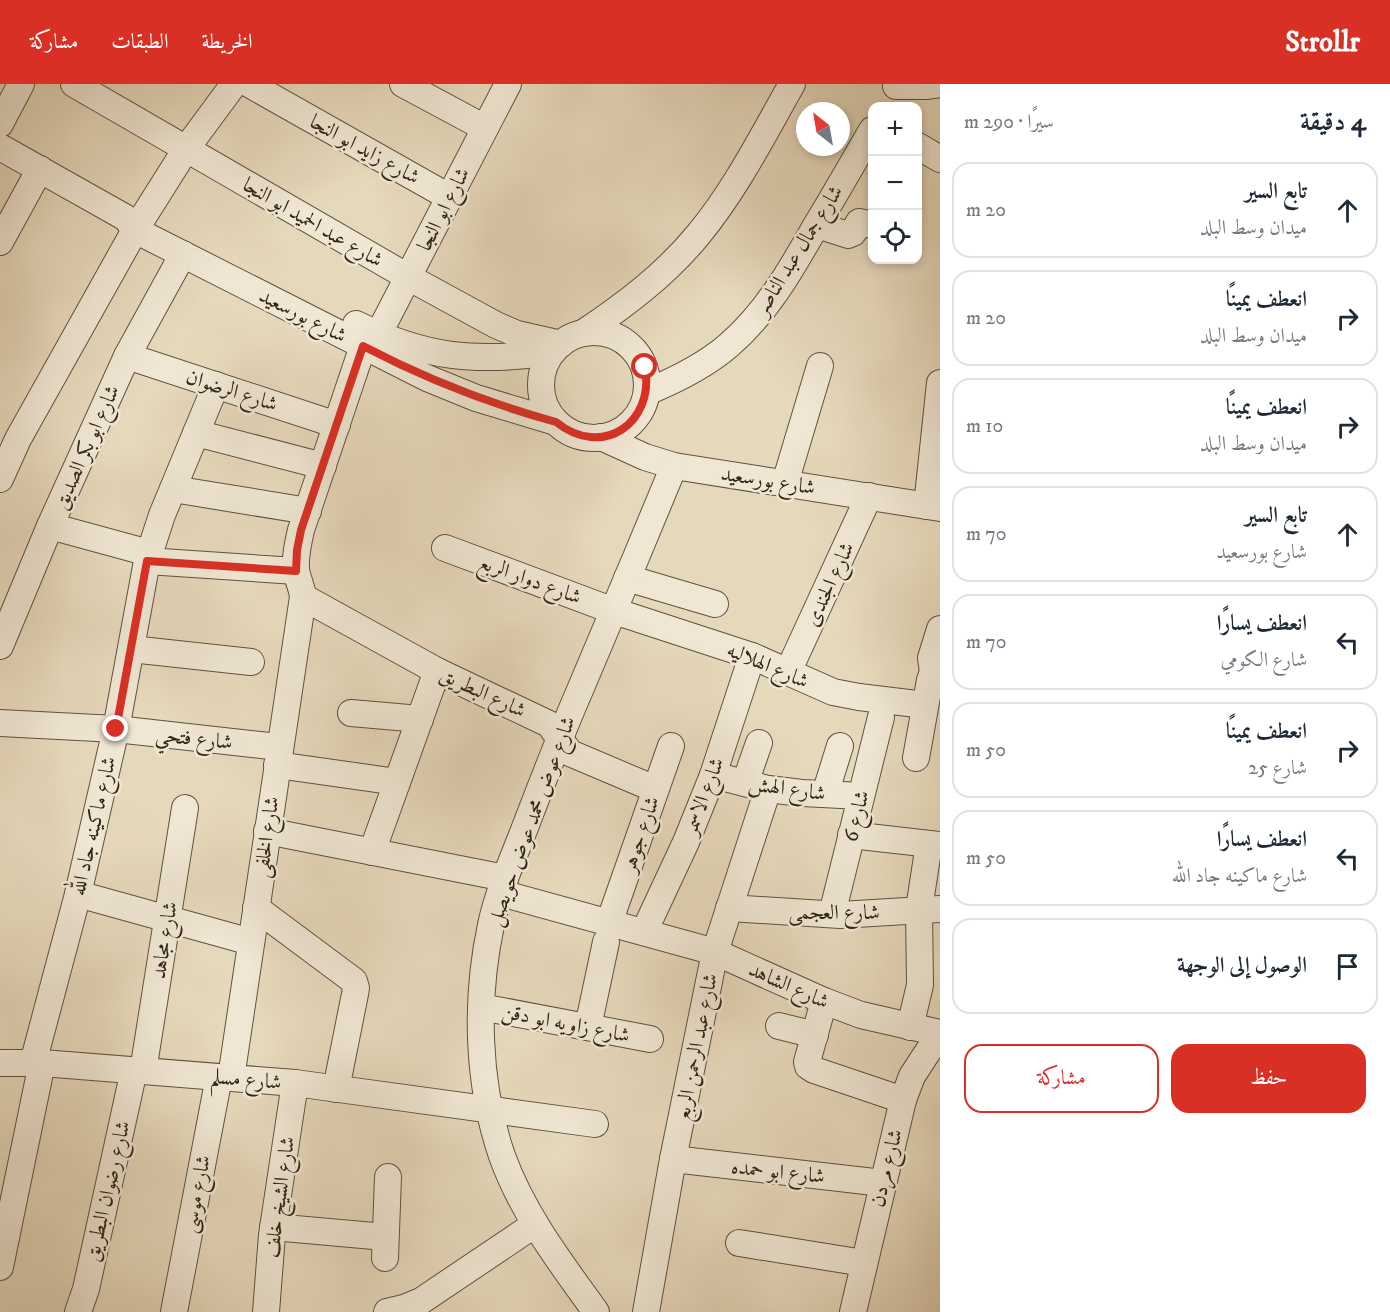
<!DOCTYPE html>
<html lang="ar">
<meta charset="utf-8">
<style>
body{margin:0;font-family:"IM FELL DW Pica",Amiri,serif;background:#f2f2f3;color:#1f2937;direction:rtl}
.controls{position:absolute;right:18px;top:18px;display:grid;overflow:hidden;border-radius:12px;box-shadow:0 3px 9px #0003}
.controls button{width:54px;height:54px;display:grid;place-items:center;padding:0;border:0;border-bottom:2px solid #e0e1e3;background:#fff;color:#1f2937;font:30px sans-serif}
.compass{position:absolute;left:796px;top:18px;width:54px;height:54px;border-radius:50%;background:#fff;box-shadow:0 3px 9px #0003;rotate:329deg}
.stop{position:absolute;width:18px;height:18px;margin:-14px;border:4px solid #d93025;border-radius:50%;background:#fff}
.stop.end{background:#d93025;border-color:#fff;box-shadow:0 2px 6px #0008}
.list{margin:0;padding:0;list-style:none}
h2{display:flex;justify-content:space-between;align-items:center;height:78px;margin:0;padding:0 24px;font-size:26px}
h2 small{font-size:20px;font-weight:400;color:#747a83}
.list li{display:grid;grid-template-columns:39px 1fr auto;gap:18px;align-items:center;box-sizing:border-box;height:96px;margin:0 12px 12px;padding:0 12px;border:2px solid #e0e1e3;border-radius:18px}
.list b{display:block;font-size:22px;white-space:nowrap}
.list p{margin:0;font-size:20px;white-space:nowrap;color:#747a83}
.list em{font-size:20px;font-style:normal;color:#747a83}
.actions{display:flex;gap:12px;padding:18px 24px}
.actions a{flex:1;padding:14px 0;border:2px solid #d93025;border-radius:18px;text-align:center;font-size:21px;color:#d93025}
.actions .main{background:#d93025;color:#fff}
.icon{flex:none;width:33px;height:33px;fill:none;stroke:currentColor;stroke-width:2;stroke-linecap:round;stroke-linejoin:round}
.map{position:relative;flex:none;width:940px;height:1228px;overflow:hidden;direction:ltr}
header{display:flex;align-items:center;gap:36px;box-sizing:border-box;height:84px;padding:0 30px;background:#d93025;color:#fff}
header strong{font-size:28px}
nav{display:flex;gap:33px;margin-inline-start:auto;font-size:21px}
main{display:flex}
aside{flex:1;background:#fff}
.map>svg:first-child{display:block}
</style>
<header>
<strong>Strollr</strong>
<nav><a>الخريطة</a><a>الطبقات</a><a>مشاركة</a></nav>
</header>
<main>
<aside>
<h2>4 دقيقة<small>سيرًا · 290 m</small></h2>
<ul class="list">
<li><svg class="icon" aria-label="ahead" viewBox="0 0 24 24"><path d="M12 20V5M6 11l6-6 6 6"/></svg><div><b>تابع السير</b><p>ميدان وسط البلد</p></div><em>20 m</em></li>
<li><svg class="icon" aria-label="right" viewBox="0 0 24 24"><path d="M7 20v-9h11M14 6l5 5-5 5"/></svg><div><b>انعطف يمينًا</b><p>ميدان وسط البلد</p></div><em>20 m</em></li>
<li><svg class="icon" aria-label="right" viewBox="0 0 24 24"><path d="M7 20v-9h11M14 6l5 5-5 5"/></svg><div><b>انعطف يمينًا</b><p>ميدان وسط البلد</p></div><em>10 m</em></li>
<li><svg class="icon" aria-label="ahead" viewBox="0 0 24 24"><path d="M12 20V5M6 11l6-6 6 6"/></svg><div><b>تابع السير</b><p>شارع بورسعيد</p></div><em>70 m</em></li>
<li><svg class="icon" aria-label="left" viewBox="0 0 24 24"><path d="M17 20v-9H6M10 6l-5 5 5 5"/></svg><div><b>انعطف يسارًا</b><p>شارع الكومي</p></div><em>70 m</em></li>
<li><svg class="icon" aria-label="right" viewBox="0 0 24 24"><path d="M7 20v-9h11M14 6l5 5-5 5"/></svg><div><b>انعطف يمينًا</b><p>شارع 25</p></div><em>50 m</em></li>
<li><svg class="icon" aria-label="left" viewBox="0 0 24 24"><path d="M17 20v-9H6M10 6l-5 5 5 5"/></svg><div><b>انعطف يسارًا</b><p>شارع ماكينه جاد الله</p></div><em>50 m</em></li>
<li><svg class="icon" aria-label="arrive" viewBox="0 0 24 24"><path d="M6 21V4h12l-3 4 3 4H6"/></svg><div><b>الوصول إلى الوجهة</b></div></li>
</ul>
<div class="actions"><a class="main">حفظ</a><a>مشاركة</a></div>
</aside>
<div class="map">
<svg width="940" height="1228" viewBox="0 0 940 1228">
<rect width="100%" height="100%" fill="#e6d8bb"/>
<filter id="stains"><feTurbulence type="fractalNoise" baseFrequency=".00333" numOctaves="4"/><feColorMatrix values="0 0 0 0 .2 0 0 0 0 .09 0 0 0 0 .02 0 0 0 .5 -.17"/></filter>
<radialGradient id="worn" r=".72"><stop offset=".6" stop-color="#630" stop-opacity="0"/><stop offset="1" stop-color="#630" stop-opacity=".3"/></radialGradient>
<g fill="none" stroke-linecap="round" stroke-linejoin="round">
<defs>
<g id="minor">
<path d="M74,0L408,193L496,241L517,250L561,260"/>
<path d="M249,0L449,113"/>
<path d="M403,0L485,44"/>
<path d="M896,2H927L940,0"/>
<path d="M0,40L21,0"/>
<path d="M918,62L940,75"/>
<path d="M0,63L126,134L135,146L427,294L476,314L556,338"/>
<path d="M817,141L848,151L853,149L859,138L872,141"/>
<path d="M0,158L40,85"/>
<path d="M356,240C425,274 476,279 552,268"/>
<circle cx="594" cy="301" r="53"/>
<path d="M583,249C625,221 665,191 698,151C736,105 763,51 792,0"/>
<path d="M378,251L508,0"/>
<path d="M127,272L337,341"/>
<path d="M647,308C676,296 705,282 729,261C768,227 792,184 817,140C836,109 854,77 872,46"/>
<path d="M196,349L323,382"/>
<path d="M601,353L645,373L674,382L940,424"/>
<path d="M0,395L18,355L135,146L186,65L234,0"/>
<path d="M785,399L820,282"/>
<path d="M173,405L308,427"/>
<path d="M927,422L940,299"/>
<path d="M50,442L149,469"/>
<path d="M445,464L614,527L752,572L833,608L859,613L925,621"/>
<path d="M147,477L296,487"/>
<path d="M627,494L715,520"/>
<path d="M303,513L437,587L549,640L570,669L655,705"/>
<path d="M0,562L50,442L127,272L183,170"/>
<path d="M131,565L251,578"/>
<path d="M788,588L869,412"/>
<path d="M933,588L931,574L940,545"/>
<path d="M351,629L420,635"/>
<path d="M0,639L116,645L279,663"/>
<path d="M916,674L930,596L933,588L940,581"/>
<path d="M277,681L397,698"/>
<path d="M713,691L768,705L802,709L861,712"/>
<path d="M745,699L759,659"/>
<path d="M825,710L840,662"/>
<path d="M267,747L505,794"/>
<path d="M851,751L940,761"/>
<path d="M372,768L437,587"/>
<path d="M501,809L715,868L824,917L861,931L940,949"/>
<path d="M78,810L251,858"/>
<path d="M256,824L354,897L356,904L355,910L336,1005"/>
<path d="M729,824L840,831L940,825"/>
<path d="M832,830L881,633"/>
<path d="M609,839L671,662"/>
<path d="M644,848L686,758L713,691L752,572"/>
<path d="M824,917L807,978L808,982L814,986L903,1016"/>
<path d="M481,923L650,955"/>
<path d="M779,942L815,951"/>
<path d="M588,943L606,858"/>
<path d="M910,943L920,901L919,825L929,760"/>
<path d="M0,979H42L295,999L595,1040"/>
<path d="M33,979L78,810L116,645L147,477L162,431L216,301"/>
<path d="M143,987L185,724"/>
<path d="M231,994L303,513C302,503 297,494 296,485C295,472 298,459 301,446L363,262"/>
<path d="M673,1075L883,1099"/>
<path d="M273,1143L385,1153"/>
<path d="M739,1159L864,1179"/>
<path d="M385,1174L388,1093"/>
<path d="M0,1183L42,979"/>
<path d="M78,1228L86,1205L134,986"/>
<path d="M174,1228L219,993"/>
<path d="M266,1228L272,1151L295,999"/>
<path d="M387,1228L404,1224L421,1217L534,1141"/>
<path d="M596,1228C560,1178 523,1130 502,1072C477,999 475,916 491,841C498,808 512,777 524,746C542,699 560,652 580,606C612,531 643,457 674,382"/>
<path d="M646,1228L673,1075L715,868L768,705"/>
<path d="M853,1228L903,1016L912,992L940,949"/>
</g>
</defs>
<!-- minor casing -->
<use href="#minor" stroke="#5e5241" stroke-width="28"/>
<!-- minor -->
<use href="#minor" stroke="#efe6d3" stroke-width="26"/>
</g>
<g fill="none" stroke-linecap="round" stroke-linejoin="round">
<!-- route -->
<path stroke="#d93025" stroke-width="8" d="M116,645L147,477L296,487L297,466L301,446L363,262C426,295 487,319 556,338C602,375 655,340 645,283"/>
</g>
<g text-anchor="middle" stroke-width="5" stroke-linejoin="round" paint-order="stroke">
<!-- street labels -->
<g font-size="21" fill="#302518" stroke="#efe6d3">
<text transform="translate(365 65) rotate(29)" y="7">شارع زايد ابو النجا</text>
<text transform="translate(443 125) rotate(-63)" y="7">شارع ابو النجا</text>
<text transform="translate(313 138) rotate(30)" y="7">شارع عبد الحميد ابو النجا</text>
<text transform="translate(798 166) rotate(-58)" y="7">شارع جمال عبد الناصر</text>
<text transform="translate(303 231) rotate(27)" y="7">شارع بورسعيد</text>
<text transform="translate(232 306) rotate(18)" y="7">شارع الرضوان</text>
<text transform="translate(86 363) rotate(-66)" y="7">شارع ابو بكر الصديق</text>
<text transform="translate(768 396) rotate(9)" y="7">شارع بورسعيد</text>
<text transform="translate(530 495) rotate(20)" y="7">شارع دوار الربع</text>
<text transform="translate(829 500) rotate(-65)" y="7">شارع الجندى</text>
<text transform="translate(768 581) rotate(23)" y="7">شارع الهلاليه</text>
<text transform="translate(483 608) rotate(25)" y="7">شارع البطريق</text>
<text transform="translate(194 654) rotate(6)" y="7">شارع فتحي</text>
<text transform="translate(787 704) rotate(8)" y="7">شارع الهش</text>
<text transform="translate(703 712) rotate(-69)" y="7">شارع الاسمر</text>
<text transform="translate(856 732) rotate(-76)" y="7">شارع 6</text>
<text transform="translate(531 737) rotate(-70)" y="7">شارع عوض محمد عوض حويصل</text>
<text transform="translate(93 742) rotate(-77)" y="7">شارع ماكينه جاد الله</text>
<text transform="translate(640 750) rotate(-71)" y="7">شارع جوهر</text>
<text transform="translate(266 753) rotate(-82)" y="7">شارع الخلفى</text>
<text x="834" y="835">شارع العجمى</text>
<text transform="translate(164 856) rotate(-81)" y="7">شارع مجاهد</text>
<text transform="translate(789 901) rotate(24)" y="7">شارع الشاهد</text>
<text transform="translate(566 939) rotate(11)" y="7">شارع زاويه ابو دقن</text>
<text transform="translate(696 963) rotate(-79)" y="7">شارع عبد الرحمن الربع</text>
<text transform="translate(246 995) rotate(5)" y="7">شارع مسلم</text>
<text transform="translate(886 1084) rotate(-76)" y="7">شارع مردن</text>
<text transform="translate(778 1087) rotate(6)" y="7">شارع ابو حمده</text>
<text transform="translate(107 1107) rotate(-77)" y="7">شارع رضوان البطريق</text>
<text transform="translate(196 1110) rotate(-79)" y="7">شارع موسى</text>
<text transform="translate(279 1113) rotate(-82)" y="7">شارع الشيخ خلف</text>
</g>
</g>
<rect width="100%" height="100%" filter="url(#stains)"/>
<rect width="100%" height="100%" fill="url(#worn)"/>
</svg>
<div class="controls">
<button>+</button>
<button>−</button>
<button><svg class="icon" aria-label="locate" viewBox="0 0 24 24"><circle cx="12" cy="12" r="6"/><path d="M12 2v4M12 18v4M2 12h4M18 12h4"/></svg></button>
</div>
<svg class="compass" viewBox="-18 -18 36 36"><path d="M0-13l5 13h-10z" fill="#e53935"/><path d="M0 13l5-13h-10z" fill="#747a83"/></svg>
<div class="stop" style="left:645px;top:283px"></div>
<div class="stop end" style="left:116px;top:645px"></div>
</div>
</main>
